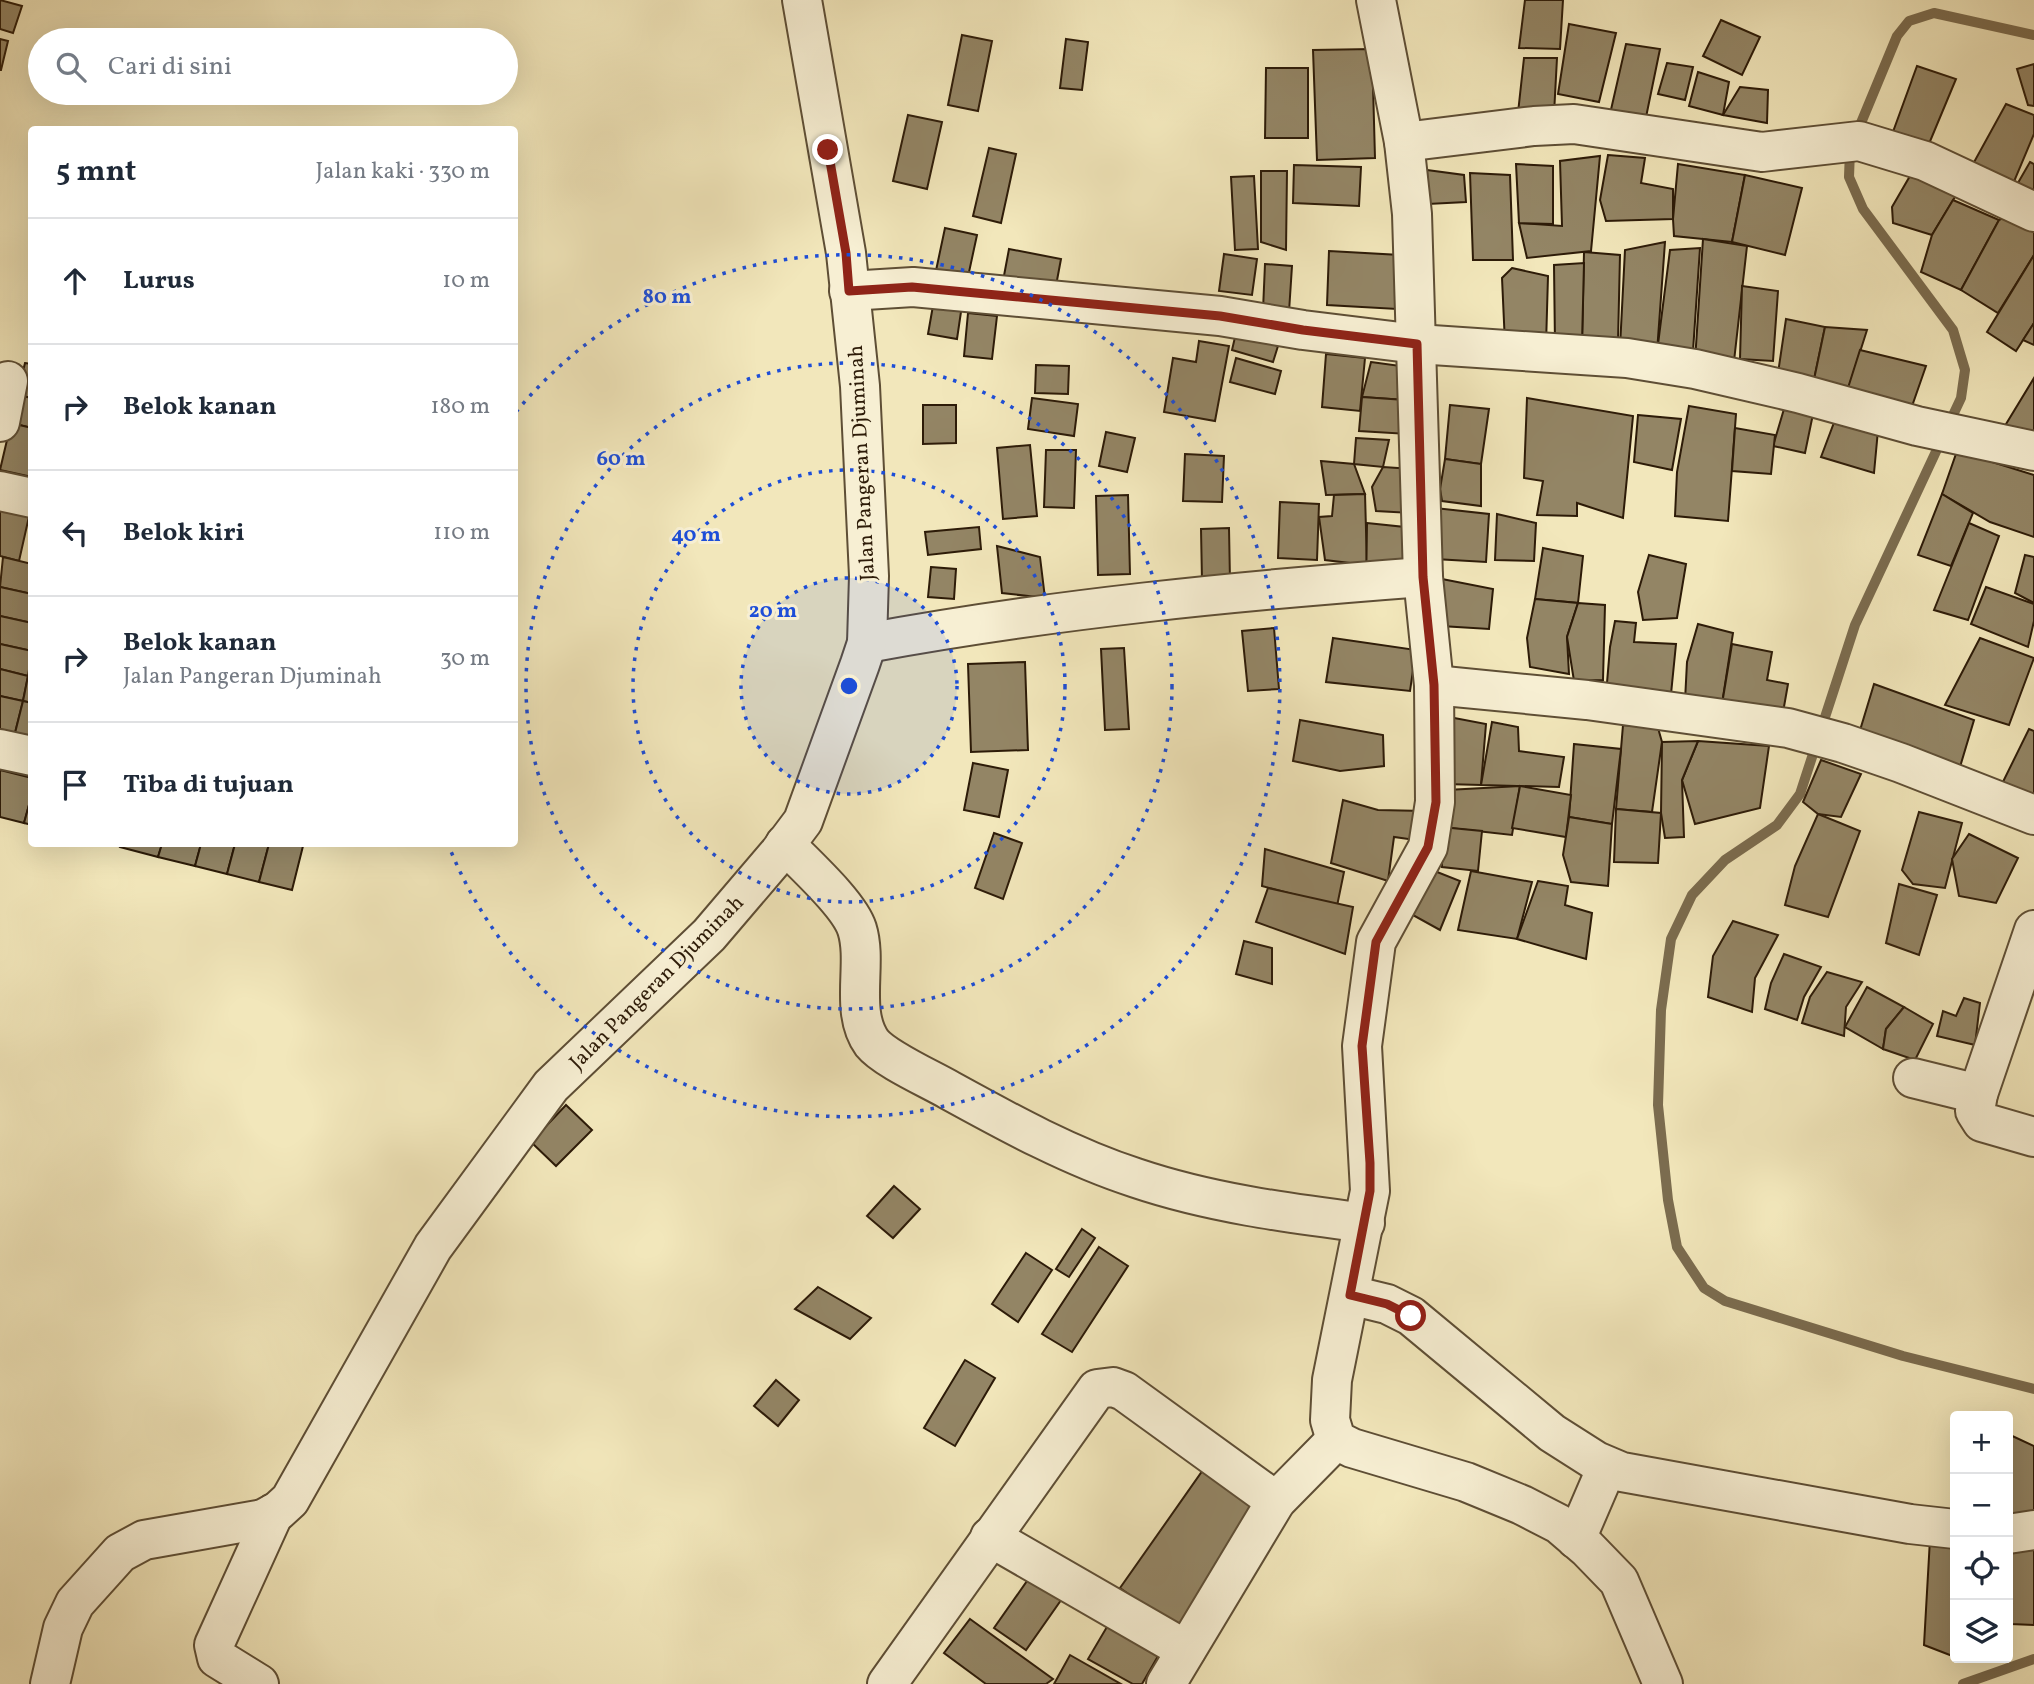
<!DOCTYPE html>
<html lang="id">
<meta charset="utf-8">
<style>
body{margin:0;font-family:Vollkorn,serif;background:#f6f6f7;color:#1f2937}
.controls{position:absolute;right:21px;bottom:21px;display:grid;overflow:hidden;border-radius:7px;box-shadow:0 7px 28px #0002}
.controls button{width:63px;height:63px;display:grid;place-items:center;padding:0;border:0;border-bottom:2px solid #e0e1e3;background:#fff;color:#1f2937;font:35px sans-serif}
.stop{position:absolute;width:21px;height:21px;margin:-16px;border:5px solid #8f2418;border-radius:50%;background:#fff}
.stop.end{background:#8f2418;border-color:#fff;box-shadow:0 2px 7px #0008}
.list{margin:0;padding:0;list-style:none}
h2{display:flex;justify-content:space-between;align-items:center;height:91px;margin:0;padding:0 28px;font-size:30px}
h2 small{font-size:23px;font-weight:400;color:#747a83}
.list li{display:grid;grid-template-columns:46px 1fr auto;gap:21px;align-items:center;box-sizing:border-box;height:126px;padding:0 28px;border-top:2px solid #e0e1e3}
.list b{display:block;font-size:26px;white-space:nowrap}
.list p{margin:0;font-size:23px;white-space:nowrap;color:#747a83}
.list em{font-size:23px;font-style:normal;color:#747a83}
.icon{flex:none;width:38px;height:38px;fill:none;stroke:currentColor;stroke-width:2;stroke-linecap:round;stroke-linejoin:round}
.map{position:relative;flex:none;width:2034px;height:1684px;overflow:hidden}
.search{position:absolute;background:#fff;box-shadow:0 7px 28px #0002;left:28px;top:28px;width:490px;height:77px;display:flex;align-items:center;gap:18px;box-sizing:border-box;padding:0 24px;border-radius:38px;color:#747a83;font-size:26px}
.panel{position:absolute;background:#fff;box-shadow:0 7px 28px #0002;left:28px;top:126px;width:490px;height:721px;border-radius:7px}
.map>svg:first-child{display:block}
</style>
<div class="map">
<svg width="2034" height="1684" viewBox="0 0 2034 1684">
<rect width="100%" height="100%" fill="#f2e7bb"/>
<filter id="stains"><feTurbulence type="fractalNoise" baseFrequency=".00286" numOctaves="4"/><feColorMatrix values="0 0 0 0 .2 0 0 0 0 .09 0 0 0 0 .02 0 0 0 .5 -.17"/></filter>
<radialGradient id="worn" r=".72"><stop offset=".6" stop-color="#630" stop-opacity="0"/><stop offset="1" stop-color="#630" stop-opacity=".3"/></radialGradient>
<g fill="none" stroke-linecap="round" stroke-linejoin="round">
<!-- stream -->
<g stroke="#7b6c4f" stroke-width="10">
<path d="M1856,135L1897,36L1909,21L1934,13L2034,35"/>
<path d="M1850,150L1849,177L1863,209L1953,330L1965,370L1961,398L1855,625L1800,794L1777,825L1725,860L1692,895L1671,939L1661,1010L1658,1105L1668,1200L1677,1247L1704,1288L1725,1301L1903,1356L2034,1389"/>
<path d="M1963,1684L2034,1659"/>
</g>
</g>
<!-- building -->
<g fill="#938565" stroke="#2d1b08" stroke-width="2">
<path d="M0,0L22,6L13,33L0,29Z"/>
<path d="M1525,0H1563L1560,49L1519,48Z"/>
<path d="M1721,20L1760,37L1742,75L1703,56Z"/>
<path d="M1569,24L1616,33L1599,102L1558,94Z"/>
<path d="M962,35L992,41L978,111L948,105Z"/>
<path d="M0,39L8,41L1,70H0Z"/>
<path d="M1066,39L1088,42L1082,90L1060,88Z"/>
<path d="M1626,44L1660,49L1645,122L1610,114Z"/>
<path d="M1372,49L1375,158L1317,160L1313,50Z"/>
<path d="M1524,58H1557L1554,114L1518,113Z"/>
<path d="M1667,63L1693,67L1685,100L1658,94Z"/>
<path d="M2034,64V106L2028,105L2017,69Z"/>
<path d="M1917,66L1956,79L1926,151L1890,140Z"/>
<path d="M1266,68H1308V138H1265Z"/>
<path d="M1698,72L1729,82L1723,115L1689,106Z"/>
<path d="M1740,87L1768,90L1767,123L1723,115Z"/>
<path d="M2006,104L2034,115V134L2013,184L1973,164Z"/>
<path d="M908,115L942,122L927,189L893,181Z"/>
<path d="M989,148L1016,154L1001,223L973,216Z"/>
<path d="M1608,155L1645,158L1641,183L1673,189V219L1606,221L1600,200Z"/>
<path d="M1600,156L1591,251L1527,258L1519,223L1562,226L1560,161Z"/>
<path d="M2030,162L2034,164V203L2011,195Z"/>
<path d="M1516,164L1553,166V224L1519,223Z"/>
<path d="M1678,164L1745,175L1732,242L1674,236L1673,219Z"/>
<path d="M1294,165L1361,167L1359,206L1293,203Z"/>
<path d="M1427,170L1464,175L1466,202L1428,204Z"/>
<path d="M1261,171H1287L1286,250L1261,242Z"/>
<path d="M1470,173L1510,175L1513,260H1473Z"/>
<path d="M1745,175L1802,188L1785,255L1732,242Z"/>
<path d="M1254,176L1258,249L1235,250L1231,177Z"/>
<path d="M1910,176L1961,187L1932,235L1893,223L1892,207Z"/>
<path d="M1953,200L1999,220L1961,290L1921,272L1932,235Z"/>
<path d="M2018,210L2034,219V255L1998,313L1961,290L1999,220Z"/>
<path d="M945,228L977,235L966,286L934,280Z"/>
<path d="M1703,239L1747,246L1733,370L1695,361Z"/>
<path d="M1665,242L1657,352L1620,347L1625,250Z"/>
<path d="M1700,248L1693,351L1657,352L1670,250Z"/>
<path d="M1009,249L1061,259L1055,291L1003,281Z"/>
<path d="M1329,251L1400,255L1397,309L1327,305Z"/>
<path d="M1584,252L1620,255L1618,342L1582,343Z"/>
<path d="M1224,254L1257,259L1252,295L1219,291Z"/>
<path d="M2034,255V323L2016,351L1987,332Z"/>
<path d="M1584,263L1582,343L1555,344L1554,265Z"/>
<path d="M1265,264L1292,266L1289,312L1263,310Z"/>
<path d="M1512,268L1548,276L1546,345L1505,344L1502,278Z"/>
<path d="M1742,286L1778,291L1773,361L1740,359Z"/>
<path d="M934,300L962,305L957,339L928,334Z"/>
<path d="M968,313L997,316L992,359L964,356Z"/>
<path d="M1786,319L1825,327L1812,389L1777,380Z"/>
<path d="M2034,323V345L2023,340Z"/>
<path d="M1825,327L1867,330L1846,396L1812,389Z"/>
<path d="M1236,333L1278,346L1273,362L1232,350Z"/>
<path d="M1199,341L1229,346L1215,421L1164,412L1173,358L1196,362Z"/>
<path d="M1860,350L1926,366L1911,409L1847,391Z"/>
<path d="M1326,354L1365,358L1360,411L1322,407Z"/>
<path d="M1236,358L1281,371L1275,394L1230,382Z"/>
<path d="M1371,362L1408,367L1405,400L1362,397Z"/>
<path d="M25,363L32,364V398L17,395Z"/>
<path d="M1036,365L1069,366L1068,394L1035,393Z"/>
<path d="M2034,378V443L2003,429Z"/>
<path d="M17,395L32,398V428L11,423Z"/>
<path d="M1362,397L1405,400L1408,434L1359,431Z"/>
<path d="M1032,398L1078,404L1074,436L1028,429Z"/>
<path d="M1527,398L1633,416L1623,518L1577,503V516L1537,515L1543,481L1524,478Z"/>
<path d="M923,405H956V443L923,444Z"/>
<path d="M1450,405L1489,409L1481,464L1445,459Z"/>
<path d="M1689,406L1736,414L1728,521L1675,516L1677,472Z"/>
<path d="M1784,409L1813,414L1805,453L1773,446Z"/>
<path d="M1638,415L1681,419L1672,470L1634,462Z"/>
<path d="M1835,420L1878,430L1874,473L1821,457Z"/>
<path d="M11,423L32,428V477L0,470Z"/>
<path d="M1735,428L1775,435L1771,474L1732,471Z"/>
<path d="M1106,432L1135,438L1127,472L1099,466Z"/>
<path d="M1356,438L1389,440L1383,467L1354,464Z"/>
<path d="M1030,445L1037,516L1003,519L997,448Z"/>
<path d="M1046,450H1076L1074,508L1044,507Z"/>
<path d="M1957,451L2034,475V537L1990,522L1942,494Z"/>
<path d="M1185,454L1224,456L1222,502L1183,501Z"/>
<path d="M1445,459L1481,464V506L1442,501L1440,489Z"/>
<path d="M1321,461L1354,464L1365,494L1326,495Z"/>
<path d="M1383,467L1412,469L1411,513L1376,511L1372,487Z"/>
<path d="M1365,494L1367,565L1325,560L1319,517L1332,516L1334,495Z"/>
<path d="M1942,494L1973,513L1951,566L1918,555Z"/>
<path d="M1128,495L1130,574L1098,575L1096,496Z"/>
<path d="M1280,502L1319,504L1317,560L1278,558Z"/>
<path d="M0,505L30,512L19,561L0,556Z"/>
<path d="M1435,508L1489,514L1486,562L1435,559Z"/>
<path d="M1497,514L1536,523L1534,561L1495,560Z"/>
<path d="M1367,523L1414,528L1406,593L1366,591Z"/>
<path d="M1969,523L1999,536L1968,620L1934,610Z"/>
<path d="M979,527L981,549L928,555L925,532Z"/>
<path d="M1229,528L1230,581H1202L1201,529Z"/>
<path d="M997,546L1040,557L1045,598L1002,593Z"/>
<path d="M1543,548L1583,556L1578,603L1535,599Z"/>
<path d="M1649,555L1686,564L1677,618L1643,620L1638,592Z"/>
<path d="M2025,555L2034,557V603L2015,593Z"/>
<path d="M3,557L32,564V594L0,587Z"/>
<path d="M931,567L956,569L954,599L928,597Z"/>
<path d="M1442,579L1493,589L1489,629L1441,626Z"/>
<path d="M0,587L32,594V623L0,616Z"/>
<path d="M1986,587L2034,604V621L2028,647L1971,624Z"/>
<path d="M1535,599L1578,603L1567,637L1569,674L1530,667L1527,638Z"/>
<path d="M1578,603L1605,605L1603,680L1574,681L1567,637Z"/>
<path d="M0,616L32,623V651L0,644Z"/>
<path d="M1615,621L1636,623L1634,642L1676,644L1670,704L1606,695L1610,647Z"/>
<path d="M1698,624L1733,633L1722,704L1685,701L1687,662Z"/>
<path d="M1274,628L1279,689L1248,691L1242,631Z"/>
<path d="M1333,638L1416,650L1410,691L1326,682Z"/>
<path d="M1980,638L2034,658L2009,725L1945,705Z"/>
<path d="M0,644L32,651L28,676L0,669Z"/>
<path d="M1732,644L1772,652L1767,680L1788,684L1782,718L1722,704Z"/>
<path d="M1124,648L1129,729L1105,730L1101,649Z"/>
<path d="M1025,662L1028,750L971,752L968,664Z"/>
<path d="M0,669L28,676L23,701L0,696Z"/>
<path d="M28,676H32V703L23,701Z"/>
<path d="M1874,684L1974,720L1957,777L1858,737Z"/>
<path d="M0,696L23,701L15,733L0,729Z"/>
<path d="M23,701L32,703V736L15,733Z"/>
<path d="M1449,717L1486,724L1481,785L1445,784Z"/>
<path d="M1300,720L1383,735L1384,766L1340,771L1293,761Z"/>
<path d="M1492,722L1518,727L1519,751L1564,757L1559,787L1481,785Z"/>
<path d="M1623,725L1658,728L1662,742L1652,812L1616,809Z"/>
<path d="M2029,729L2034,731V809L1997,794Z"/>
<path d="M1698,741L1769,746L1760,808L1695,824L1682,780Z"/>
<path d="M1698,741L1682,780L1684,837L1665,838L1661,813L1662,742Z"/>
<path d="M1574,744L1621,749L1612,824L1569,817Z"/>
<path d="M1821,760L1861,774L1841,817L1818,814L1803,802Z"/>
<path d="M973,763L1008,770L999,817L964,810Z"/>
<path d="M0,770L32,778V794L24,823L0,817Z"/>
<path d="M1520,786L1512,835L1441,827L1447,790Z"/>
<path d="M1520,786L1571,795L1566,837L1512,828Z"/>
<path d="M32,794V825L24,823Z"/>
<path d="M1343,800L1378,810L1424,811L1415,840L1394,837L1388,881L1331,863Z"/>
<path d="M1616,809L1661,813L1658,863L1614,862Z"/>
<path d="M1919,812L1962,823L1945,888L1913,884L1902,870Z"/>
<path d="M1818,814L1860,831L1828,917L1785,905L1795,866Z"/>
<path d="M1569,817L1612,824L1608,886L1571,882L1563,855Z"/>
<path d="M1441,827L1482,831L1478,871L1442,867Z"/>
<path d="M994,833L1022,843L1003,899L975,888Z"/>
<path d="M1969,834L2018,858L1996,903L1959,896L1952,859Z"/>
<path d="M121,844H162L158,857L120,847Z"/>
<path d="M162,844H201L195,866L158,857Z"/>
<path d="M201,844H235L227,874L195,866Z"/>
<path d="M235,844H269L259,882L227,874Z"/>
<path d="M269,844H292L303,846L292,890L259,882Z"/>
<path d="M1265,849L1344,872L1337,906L1262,886Z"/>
<path d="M1427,868L1460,881L1440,930L1411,914Z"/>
<path d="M1471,871L1532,882L1517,939L1458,930Z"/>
<path d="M1538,881L1568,886L1565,905L1592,913L1586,959L1517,939Z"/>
<path d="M1899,884L1937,895L1919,955L1886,943Z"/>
<path d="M1268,888L1353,907L1345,954L1256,922Z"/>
<path d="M1733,921L1778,935L1755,978L1752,1012L1708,997L1713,956Z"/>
<path d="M1244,941L1272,948V984L1236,974Z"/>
<path d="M1784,954L1821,967L1804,997L1797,1020L1765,1009L1771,983Z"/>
<path d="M1827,972L1862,982L1846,1007L1844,1036L1802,1023L1810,997Z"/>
<path d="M1867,987L1904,1007L1886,1029L1883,1049L1845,1027Z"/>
<path d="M1964,998L1980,1003L1975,1045L1937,1036L1943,1011L1956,1016Z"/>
<path d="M1904,1007L1933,1024L1915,1060L1883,1049L1886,1029Z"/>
<path d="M566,1105L592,1130L556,1166L531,1142Z"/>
<path d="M894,1186L920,1209L893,1238L867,1216Z"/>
<path d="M1082,1229L1095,1238L1069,1277L1056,1269Z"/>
<path d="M1099,1247L1128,1266L1072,1352L1042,1334Z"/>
<path d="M1026,1253L1052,1270L1018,1322L992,1304Z"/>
<path d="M818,1287L871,1318L850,1339L795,1309Z"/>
<path d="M965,1360L995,1378L955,1446L924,1428Z"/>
<path d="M776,1380L799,1400L778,1426L754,1406Z"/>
<path d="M2008,1434L2034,1446V1517L2008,1516Z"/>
<path d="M1203,1470L1262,1510L1178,1629L1120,1588Z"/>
<path d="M1930,1539L1955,1540V1657L1924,1645Z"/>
<path d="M2008,1543L2034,1544V1625L2011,1624L2012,1604H2008Z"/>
<path d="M1034,1571L1066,1593L1026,1650L994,1628Z"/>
<path d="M970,1619L1053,1679L1046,1684H986L944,1653Z"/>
<path d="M1111,1620L1162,1649L1142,1684H1133L1088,1659Z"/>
<path d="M1070,1655L1121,1684H1054Z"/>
</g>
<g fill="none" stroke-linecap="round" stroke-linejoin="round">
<defs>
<g id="minor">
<path d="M1376,0L1404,142L1412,214L1423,577L1434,685L1435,802L1428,847L1376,942L1362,1046L1370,1191L1332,1380L1330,1420L1336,1440L1352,1448L1466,1482L1522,1505L1559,1524L1587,1548L1619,1581L1663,1684"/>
<path d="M1404,142L1534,126L1574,124L1762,152L1859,141L1925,161L2034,212"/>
<path d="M849,291L913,287L1220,316L1303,330L1417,344L1627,358L1695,369L1798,393L1917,426L2034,451"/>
<path d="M0,422L8,381"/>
<path d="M0,491L32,498"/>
<path d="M867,643C1051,609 1237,591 1423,577"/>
<path d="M1434,685L1587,700L1788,728L1843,743L1901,763L2034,815"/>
<path d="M0,749L32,756"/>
<path d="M785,844C804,864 849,904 857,929C868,964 849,1011 872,1043C885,1059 930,1079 949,1090C1009,1123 1071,1157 1136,1178C1210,1203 1288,1213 1365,1223"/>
<path d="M2034,930L1978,1094L1975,1111L1982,1122L2034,1137"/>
<path d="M1913,1078L1978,1094"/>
<path d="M1350,1295L1387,1304L1411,1316L1552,1433L1596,1461L1622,1472L1910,1524L1955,1529"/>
<path d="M2008,1534L2034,1530"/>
<path d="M990,1537L1186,1650"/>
<path d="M1576,1539L1607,1467"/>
<path d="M50,1684L63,1628L75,1603L120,1553L144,1540L263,1519L278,1511L290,1500L433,1247L551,1086L709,935L779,853L803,821L860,664L867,643L869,576L860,386L846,253L802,0"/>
<path d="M259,1684L217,1658L214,1645L274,1513"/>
<path d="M887,1684L1097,1389L1113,1387L1124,1391L1276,1501"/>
<path d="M1166,1684L1276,1501L1336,1440"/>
</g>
</defs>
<!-- minor casing -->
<use href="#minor" stroke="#5e4e35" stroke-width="42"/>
<!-- minor -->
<use href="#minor" stroke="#f7efd3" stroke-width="38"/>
</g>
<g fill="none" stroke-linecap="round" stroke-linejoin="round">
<!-- route -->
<path stroke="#8f2418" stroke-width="9" d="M828,150L846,253L849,291L912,287L1220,316L1303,330L1417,344L1423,577L1434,685L1436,802L1428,847L1376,942L1362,1046L1370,1163V1191L1350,1295L1387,1304L1411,1316"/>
</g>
<!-- distance rings -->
<circle cx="849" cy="686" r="108" fill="#1d4ed8" fill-opacity=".12"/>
<g fill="none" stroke="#1d4ed8" stroke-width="3.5" stroke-dasharray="3.5 7">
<circle cx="849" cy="686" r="108"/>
<circle cx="849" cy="686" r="216"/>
<circle cx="849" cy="686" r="323"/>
<path d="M516 412A431 431 0 1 1 448 844"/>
</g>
<g text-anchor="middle" stroke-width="6" stroke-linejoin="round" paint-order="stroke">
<!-- street labels -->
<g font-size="21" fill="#2d1b08" stroke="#f7efd3">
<text transform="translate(861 463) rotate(-93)" y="7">Jalan Pangeran Djuminah</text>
<text transform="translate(656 982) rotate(-45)" y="7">Jalan Pangeran Djuminah</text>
</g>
</g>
<circle cx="849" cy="686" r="10" fill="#1d4ed8" stroke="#f7efd3" stroke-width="3.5"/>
<g font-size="21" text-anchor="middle" font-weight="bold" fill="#1d4ed8" stroke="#f7efd3" stroke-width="6" stroke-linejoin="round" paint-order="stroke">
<text x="667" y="303">80 m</text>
<text x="621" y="465">60 m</text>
<text x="696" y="541">40 m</text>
<text x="773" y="617">20 m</text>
</g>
<rect width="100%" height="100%" filter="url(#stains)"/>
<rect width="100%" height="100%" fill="url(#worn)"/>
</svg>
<div class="controls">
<button>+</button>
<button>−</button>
<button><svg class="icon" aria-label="locate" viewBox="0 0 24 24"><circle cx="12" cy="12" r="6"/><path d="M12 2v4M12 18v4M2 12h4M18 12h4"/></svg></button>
<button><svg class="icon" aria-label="layers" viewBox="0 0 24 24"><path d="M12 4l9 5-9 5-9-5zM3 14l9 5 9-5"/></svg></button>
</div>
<div class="stop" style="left:1411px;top:1316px"></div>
<div class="stop end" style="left:828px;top:150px"></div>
<div class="search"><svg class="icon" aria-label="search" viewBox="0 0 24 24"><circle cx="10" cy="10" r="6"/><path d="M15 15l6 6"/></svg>Cari di sini</div>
<section class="panel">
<h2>5 mnt<small>Jalan kaki · 330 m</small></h2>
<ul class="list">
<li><svg class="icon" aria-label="ahead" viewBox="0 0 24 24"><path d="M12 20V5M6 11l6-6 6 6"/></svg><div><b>Lurus</b></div><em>10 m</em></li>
<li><svg class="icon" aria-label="right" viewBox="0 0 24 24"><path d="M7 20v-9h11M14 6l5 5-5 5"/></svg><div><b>Belok kanan</b></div><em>180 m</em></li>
<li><svg class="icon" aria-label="left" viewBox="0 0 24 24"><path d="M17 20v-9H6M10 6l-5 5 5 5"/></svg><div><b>Belok kiri</b></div><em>110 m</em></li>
<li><svg class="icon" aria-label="right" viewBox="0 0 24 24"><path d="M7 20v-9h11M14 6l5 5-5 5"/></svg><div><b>Belok kanan</b><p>Jalan Pangeran Djuminah</p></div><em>30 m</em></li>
<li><svg class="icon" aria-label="arrive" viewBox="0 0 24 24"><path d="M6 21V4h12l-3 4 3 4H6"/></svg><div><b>Tiba di tujuan</b></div></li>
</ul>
</section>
</div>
